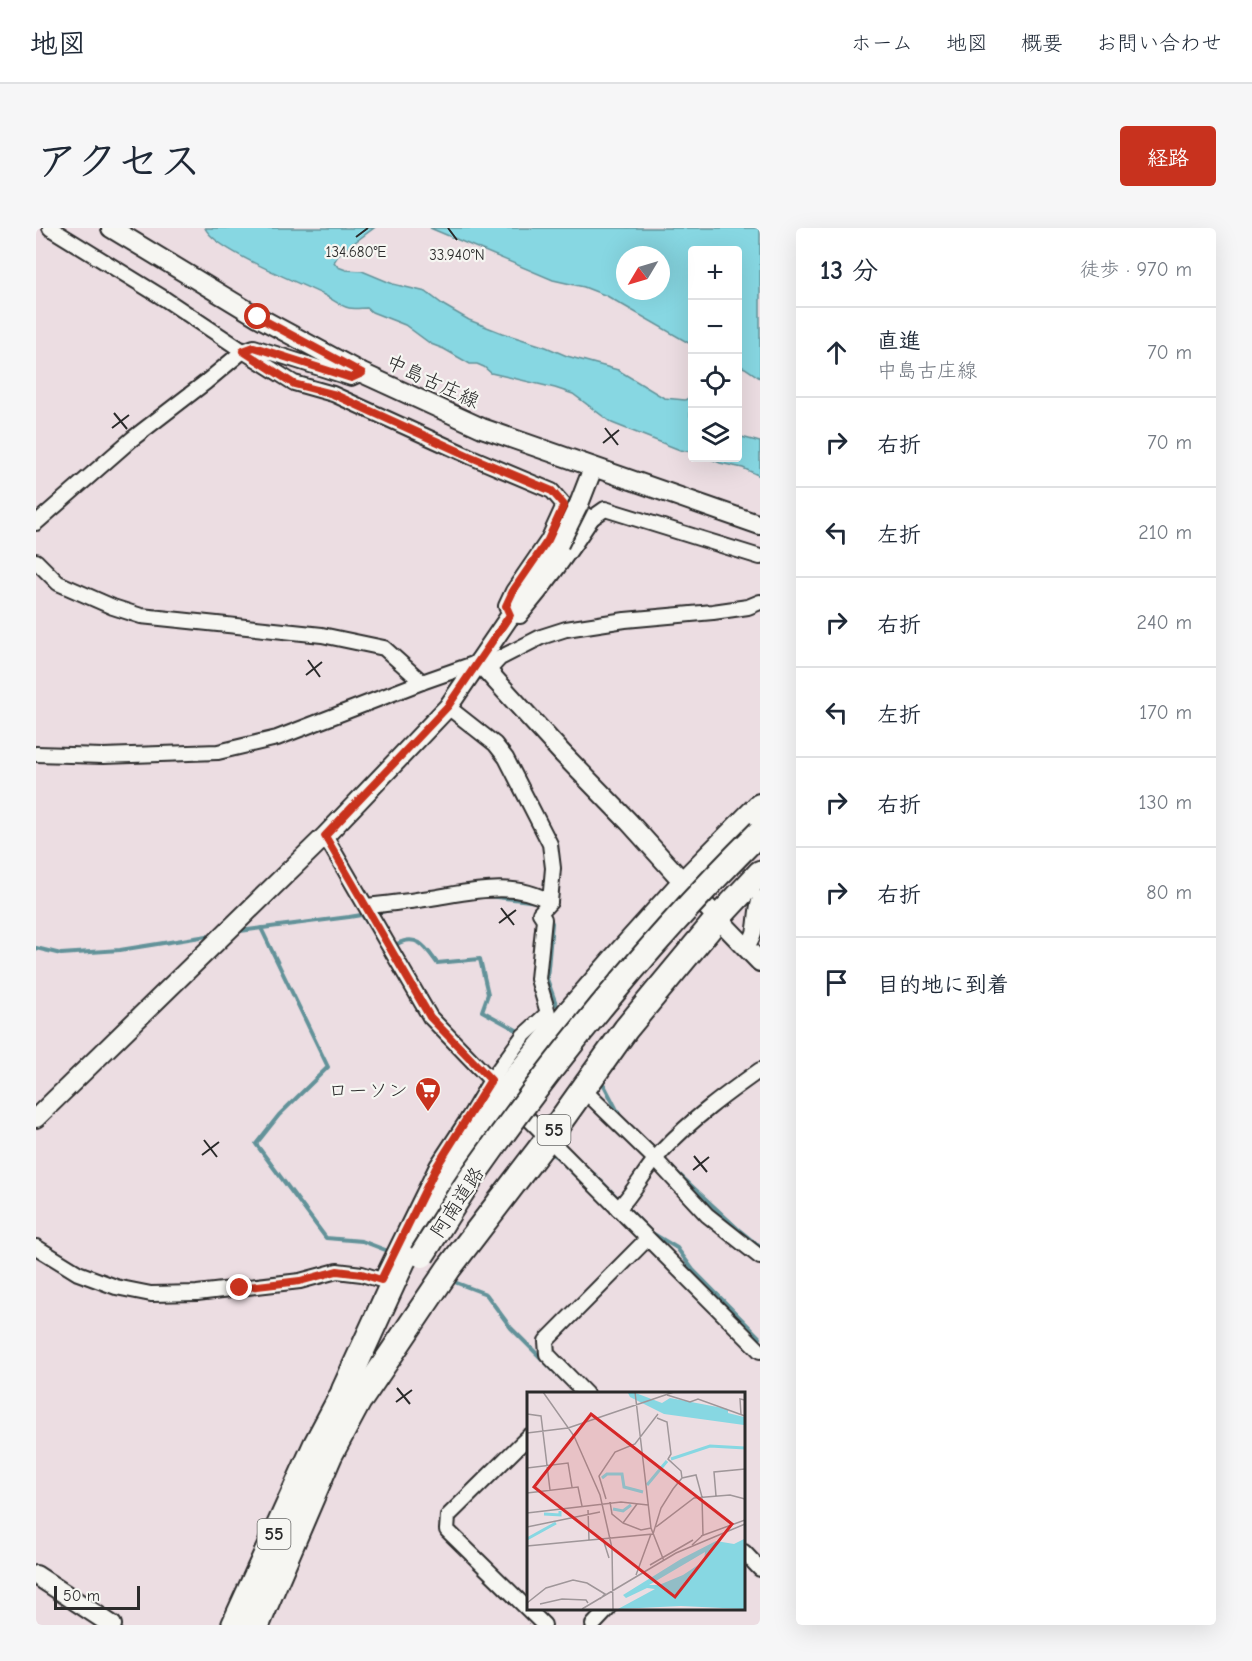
<!DOCTYPE html>
<html lang="ja">
<meta charset="utf-8">
<style>
body{margin:0;font-family:"Comic Neue","Klee One",sans-serif;background:#f6f6f7;color:#1f2937}
.controls{position:absolute;right:18px;top:18px;display:grid;overflow:hidden;border-radius:6px;box-shadow:0 6px 24px #0002}
.controls button{width:54px;height:54px;display:grid;place-items:center;padding:0;border:0;border-bottom:2px solid #e0e1e3;background:#fff;color:#1f2937;font:30px sans-serif}
.compass{position:absolute;left:580px;top:18px;width:54px;height:54px;border-radius:50%;background:#fff;box-shadow:0 6px 24px #0002;rotate:232deg}
.scale{position:absolute;left:18px;bottom:15px;width:86px;box-sizing:border-box;padding-left:6px;border:3px solid #2b2b2b;border-top:0;font-size:16px;line-height:21px;white-space:nowrap;color:#2b2b2b;-webkit-text-stroke:4px #f6f6f2;paint-order:stroke}
.stop{position:absolute;width:18px;height:18px;margin:-14px;border:4px solid #c8321e;border-radius:50%;background:#fff}
.stop.end{background:#c8321e;border-color:#fff;box-shadow:0 2px 6px #0008}
.list{margin:0;padding:0;list-style:none}
h2{display:flex;justify-content:space-between;align-items:center;height:78px;margin:0;padding:0 24px;font-size:26px}
h2 small{font-size:20px;font-weight:400;color:#747a83}
.list li{display:grid;grid-template-columns:39px 1fr auto;gap:18px;align-items:center;box-sizing:border-box;height:90px;padding:0 24px;border-top:2px solid #e0e1e3}
.list b{display:block;font-size:22px;white-space:nowrap}
.list p{margin:0;font-size:20px;white-space:nowrap;color:#747a83}
.list em{font-size:20px;font-style:normal;color:#747a83}
.icon{flex:none;width:33px;height:33px;fill:none;stroke:currentColor;stroke-width:2;stroke-linecap:round;stroke-linejoin:round}
.map{position:relative;flex:none;width:724px;height:1397px;overflow:hidden;border-radius:6px}
header{display:flex;align-items:center;gap:36px;box-sizing:border-box;height:84px;padding:0 30px;background:#fff;border-bottom:2px solid #e0e1e3}
header strong{font-size:28px}
nav{display:flex;gap:33px;margin-inline-start:auto;font-size:21px}
.intro{display:flex;align-items:center;justify-content:space-between;box-sizing:border-box;height:144px;padding:0 36px}
h1{margin:0;font-size:42px}
.button{padding:15px 27px;border-radius:6px;background:#c8321e;color:#fff;font-size:21px;font-weight:700}
main{display:flex;gap:36px;padding:0 36px}
aside{flex:1;background:#fff;border-radius:6px;box-shadow:0 6px 24px #0002}
.map>svg:first-child{display:block}
</style>
<header>
<strong>地図</strong>
<nav><a>ホーム</a><a>地図</a><a>概要</a><a>お問い合わせ</a></nav>
</header>
<div class="intro"><h1>アクセス</h1><a class="button">経路</a></div>
<main>
<div class="map">
<svg width="724" height="1397" viewBox="0 0 724 1397">
<rect width="100%" height="100%" fill="#ecdde2"/>
<filter id="ink" filterUnits="userSpaceOnUse"><feTurbulence type="fractalNoise" baseFrequency=".0167" numOctaves="2"/><feDisplacementMap in="SourceGraphic" scale="12" xChannelSelector="R" yChannelSelector="G"/><feConvolveMatrix kernelMatrix="1 2 1 2 8 2 1 2 1" color-interpolation-filters="sRGB"/></filter>
<g filter="url(#ink)">
<!-- water -->
<g fill="#87d7e2" stroke="#629299" stroke-width="1.5" fill-rule="evenodd">
<path d="M169,0H338L303,26L298,34L302,39L310,42L326,43L357,56L390,64L409,78L433,92L466,105L510,119L531,128L582,142L628,170L649,172L656,168V183L654,185V188L656,191V224L644,222L576,195L537,166L519,160L455,145L448,139L441,136H434L408,121L395,116L369,97L336,84L331,80C326,80 318,81 313,80C304,78 296,71 288,67C262,54 180,23 169,0Z"/>
<path d="M394,0H724V150L709,140L702,137V22H656V117L571,68L548,59L517,52ZM589,27H625V63H589Z"/>
<path d="M702,208L724,214V248L707,240L684,235L673,230H702Z"/>
</g>
<g fill="none" stroke-linecap="round" stroke-linejoin="round">
<!-- stream -->
<g stroke="#629299" stroke-width="4">
<path d="M452,668L501,674"/>
<path d="M326,687L337,703"/>
<path d="M513,688L516,695L511,751L520,776"/>
<path d="M225,700L292,839L243,887L220,916L290,1010L326,1013L352,1023"/>
<path d="M204,703L313,689L356,682"/>
<path d="M361,716C382,705 390,720 401,735L444,731L452,766L446,783L486,805"/>
<path d="M0,720L25,726L84,722L171,708"/>
<path d="M568,857L584,888L598,902"/>
<path d="M513,925L521,929L541,949"/>
<path d="M633,937L703,1002L724,1019"/>
<path d="M554,943L558,946L616,1005L641,1020L657,1042L724,1110"/>
<path d="M421,1055L450,1066L475,1100L526,1151"/>
</g>
<defs>
<g id="street">
<path d="M14,0L129,71L207,123L258,155L297,166L433,228L516,263L528,277L556,290L569,281L724,329"/>
<path d="M528,277L512,312L477,363L470,378L474,387L484,388C510,357 534,324 556,290"/>
<path d="M0,295L96,211L170,154L207,123L218,119L315,150L326,145"/>
<path d="M0,333L22,355L77,379L105,388L286,407L348,420L386,454"/>
<path d="M451,444L464,430L505,409L530,401L589,392L677,384L712,379L724,374"/>
<path d="M412,479L459,516L470,530L514,616L517,640L514,674"/>
<path d="M0,526L67,528L182,524L241,510L386,454L443,434"/>
<path d="M289,608L394,789L477,875L724,1123"/>
<path d="M331,678C352,676 374,673 395,670C433,664 479,652 514,674L504,685L508,691L502,751L512,785L487,808L455,852L433,889"/>
<path d="M710,719C724,703 717,690 724,670"/>
<path d="M555,869L619,931L671,987L724,1029"/>
<path d="M582,981C599,963 610,940 627,922C656,891 690,866 724,842"/>
<path d="M0,1019L42,1045L80,1059L115,1066L161,1065L264,1053L301,1043L326,1046L345,1052L401,938L433,889L448,896"/>
<path d="M550,1166L511,1126L510,1113L611,1011"/>
<path d="M493,1208L412,1288L411,1302L508,1397"/>
<path d="M708,1324L724,1341"/>
<path d="M557,1397L573,1380"/>
</g>
<g id="secondary">
<path d="M75,0L222,89L326,145L446,200L724,297"/>
<path d="M543,276L557,240"/>
<path d="M443,434L526,525L593,594L648,655L724,734"/>
<path d="M0,890L289,608L412,479L523,316"/>
<path d="M0,1347L76,1397"/>
</g>
<g id="highway">
<path d="M308,1162L367,1033L426,930L468,864L532,786L586,724L648,655L724,578"/>
<path d="M326,1169L413,1040L513,909L590,801L682,690L724,645"/>
<path d="M198,1397L280,1216L315,1150"/>
<path d="M221,1397L294,1227L333,1154"/>
</g>
</defs>
<!-- street casing -->
<use href="#street" stroke="#2b2b2b" stroke-width="18"/>
<!-- secondary casing -->
<use href="#secondary" stroke="#2b2b2b" stroke-width="22"/>
<!-- highway casing -->
<use href="#highway" stroke="#2b2b2b" stroke-width="28"/>
<!-- street -->
<use href="#street" stroke="#f6f6f2" stroke-width="14"/>
<!-- secondary -->
<use href="#secondary" stroke="#f6f6f2" stroke-width="18"/>
<!-- highway -->
<use href="#highway" stroke="#f6f6f2" stroke-width="24"/>
<defs>
<path id="secondary-bridge" d="M523,316L543,276"/>
<path id="highway-bridge" d="M386,1027C404,999 421,970 440,943C525,822 619,708 724,604"/>
</defs>
<!-- secondary-bridge casing -->
<use href="#secondary-bridge" stroke="#2b2b2b" stroke-width="22" stroke-linecap="butt"/>
<!-- highway-bridge casing -->
<use href="#highway-bridge" stroke="#2b2b2b" stroke-width="28" stroke-linecap="butt"/>
<!-- secondary-bridge -->
<use href="#secondary-bridge" stroke="#f6f6f2" stroke-width="18"/>
<!-- highway-bridge -->
<use href="#highway-bridge" stroke="#f6f6f2" stroke-width="24"/>
</g>
</g>
<g fill="none" stroke-linecap="round" stroke-linejoin="round" filter="url(#ink)">
<!-- route -->
<path stroke="#c8321e" stroke-width="8" d="M204,1060L264,1053L301,1043L326,1046L345,1052L401,938L455,852L394,789L289,608L412,478L474,387L470,378L477,363L512,312L528,277L516,263L433,228L297,166L258,156L207,123L218,119L315,150L326,145L222,89"/>
</g>
<!-- ticks -->
<path fill="none" stroke="#2b2b2b" stroke-width="2" d="M412,0L421,12M320,9L332,0M78,185L91,201M76,200L93,187M569,200L582,217M567,215L583,202M272,432L284,449M270,447L286,434M465,680L478,697M463,695L480,682M168,912L181,929M166,927L183,914M658,928L671,944M657,942L673,929M361,1160L374,1176M360,1174L376,1162"/>
<!-- icons -->
<defs>
<symbol id="supermarket-pin" viewBox="-11 -11 22 30"><path d="M0 17L-7.5 6A9.5 9.5 0 1 1 7.5 6Z" fill="#c8321e" stroke="#f6f6f2"/><path d="M-6-5.5h2.5l.6 2H6L4.5 2H-2.5L-4.4-4H-6ZM-1.5 3.2a1.3 1.3 0 1 0 .1 0ZM3 3.2a1.3 1.3 0 1 0 .1 0Z" fill="#fff"/></symbol>
</defs>
<g fill-rule="evenodd">
<use href="#supermarket-pin" x="377" y="847" width="30" height="40"/>
</g>
<g text-anchor="middle" stroke-width="4.5" stroke-linejoin="round" paint-order="stroke">
<!-- shield labels -->
<g fill="#f6f6f2" stroke="#686867" stroke-width="1.5">
<rect x="501.5" y="887" width="33" height="30" rx="4.5"/>
<rect x="221.5" y="1291" width="33" height="30" rx="4.5"/>
</g>
<g font-size="18" font-weight="bold" fill="#2b2b2b">
<text x="518" y="908">55</text>
<text x="238" y="1312">55</text>
</g>
<!-- street labels -->
<g font-size="20" fill="#2b2b2b" stroke="#f6f6f2">
<text transform="translate(397 153) rotate(25)" y="7">中島古庄線</text>
<text transform="translate(421 974) rotate(-57)" y="7">阿南道路</text>
</g>
<!-- poi labels -->
<g font-size="20" fill="#2b2b2b" stroke="#f6f6f2" text-anchor="end">
<text x="372" y="869">ローソン</text>
</g>
</g>
<!-- overview -->
<g transform="translate(491 1164)">
<rect width="218" height="218" fill="#ecdde2"/>
<path d="M106,0L135,11L143,6L201,17V21L217,25V33L137,22L103,5L101,1ZM217,147V217L154,214L91,217L128,197L120,196L99,206L96,203L154,167L189,149L207,152ZM178,160L177,169L156,183L132,193H122Z" fill="#87d7e2" fill-rule="evenodd"/>
<path fill="none" stroke="#87d7e2" stroke-width="3" d="M144,67L183,54L218,56M75,86L80,82H95L97,95L116,100M120,93L140,69M86,117L96,119L104,113M17,122L33,123V119M0,147L29,131"/>
<path fill="none" stroke="#9f9699" stroke-width="1.5" d="M16,0L47,44L73,103L85,156L86,217M108,0L124,136L137,169M140,3L163,10L171,7L218,24M0,22L14,24L23,98M214,23L213,7L218,8M130,26L140,30L144,62L141,67L154,79L155,86M41,36L147,0M0,41L41,36M0,76L41,71L45,95M0,101L51,95L55,114M189,104L187,80L218,77M79,107L72,84L88,60L108,52L131,22M83,110L85,122L96,131L110,112M61,118L62,148M0,121L94,110L121,113M96,131L114,138L124,136M0,135L73,120M129,135L167,106L203,103L218,107M174,144L218,128M76,147L82,166M0,154L126,142L134,116L146,97L155,86L169,83L175,105L176,143L165,153M123,173L166,148M109,183L124,142M0,211L19,196L46,188L60,191L78,202L73,207M13,212L35,207L59,208L61,211M55,217L149,161L218,132"/>
<path fill="#d62828" fill-opacity="0.15" stroke="#d62828" stroke-width="3" d="M64,22L205,132L148,205L7,95Z"/>
<rect width="218" height="218" fill="none" stroke="#2b2b2b" stroke-width="3"/>
</g>
<g font-size="15" text-anchor="middle" fill="#2b2b2b" stroke="#f6f6f2" stroke-width="4.5" stroke-linejoin="round" paint-order="stroke">
<text x="320" y="29">134.680°E</text>
<text x="421" y="32">33.940°N</text>
</g>
</svg>
<div class="controls">
<button>+</button>
<button>−</button>
<button><svg class="icon" aria-label="locate" viewBox="0 0 24 24"><circle cx="12" cy="12" r="6"/><path d="M12 2v4M12 18v4M2 12h4M18 12h4"/></svg></button>
<button><svg class="icon" aria-label="layers" viewBox="0 0 24 24"><path d="M12 4l9 5-9 5-9-5zM3 14l9 5 9-5"/></svg></button>
</div>
<svg class="compass" viewBox="-18 -18 36 36"><path d="M0-13l5 13h-10z" fill="#e53935"/><path d="M0 13l5-13h-10z" fill="#747a83"/></svg>
<div class="scale">50 m</div>
<div class="stop" style="left:222px;top:89px"></div>
<div class="stop end" style="left:204px;top:1060px"></div>
</div>
<aside>
<h2>13 分<small>徒歩 · 970 m</small></h2>
<ul class="list">
<li><svg class="icon" aria-label="ahead" viewBox="0 0 24 24"><path d="M12 20V5M6 11l6-6 6 6"/></svg><div><b>直進</b><p>中島古庄線</p></div><em>70 m</em></li>
<li><svg class="icon" aria-label="right" viewBox="0 0 24 24"><path d="M7 20v-9h11M14 6l5 5-5 5"/></svg><div><b>右折</b></div><em>70 m</em></li>
<li><svg class="icon" aria-label="left" viewBox="0 0 24 24"><path d="M17 20v-9H6M10 6l-5 5 5 5"/></svg><div><b>左折</b></div><em>210 m</em></li>
<li><svg class="icon" aria-label="right" viewBox="0 0 24 24"><path d="M7 20v-9h11M14 6l5 5-5 5"/></svg><div><b>右折</b></div><em>240 m</em></li>
<li><svg class="icon" aria-label="left" viewBox="0 0 24 24"><path d="M17 20v-9H6M10 6l-5 5 5 5"/></svg><div><b>左折</b></div><em>170 m</em></li>
<li><svg class="icon" aria-label="right" viewBox="0 0 24 24"><path d="M7 20v-9h11M14 6l5 5-5 5"/></svg><div><b>右折</b></div><em>130 m</em></li>
<li><svg class="icon" aria-label="right" viewBox="0 0 24 24"><path d="M7 20v-9h11M14 6l5 5-5 5"/></svg><div><b>右折</b></div><em>80 m</em></li>
<li><svg class="icon" aria-label="arrive" viewBox="0 0 24 24"><path d="M6 21V4h12l-3 4 3 4H6"/></svg><div><b>目的地に到着</b></div></li>
</ul>
</aside>
</main>
